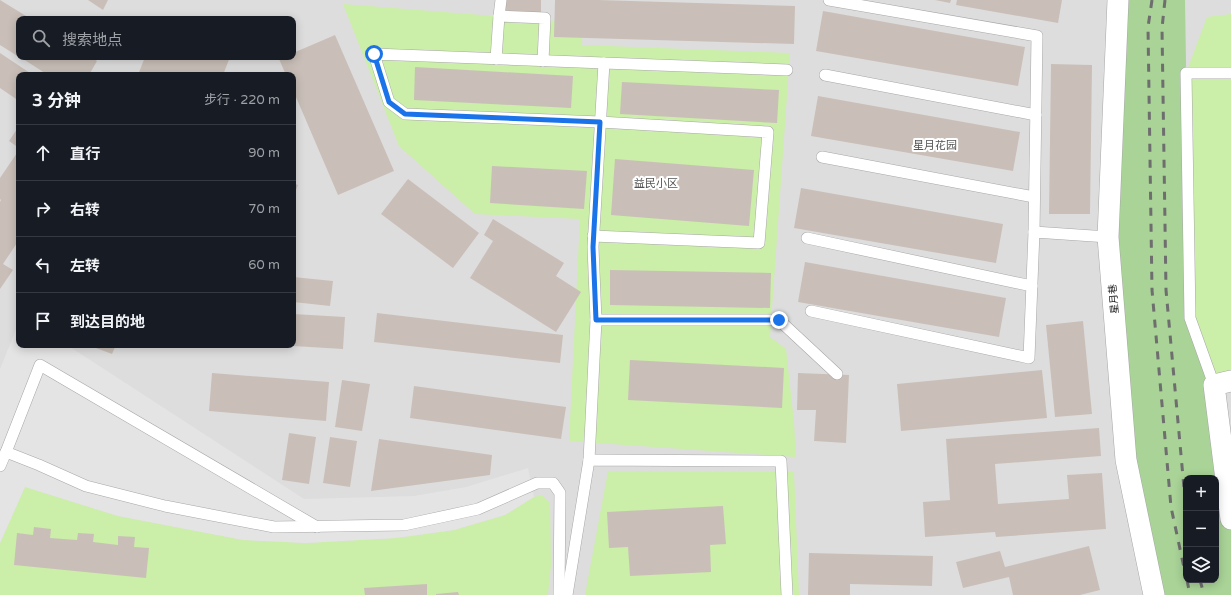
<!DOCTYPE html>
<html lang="zh">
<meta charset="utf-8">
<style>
body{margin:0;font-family:"Varela Round","Noto Sans SC",sans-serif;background:#242831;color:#f1f3f6}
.controls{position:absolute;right:12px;bottom:12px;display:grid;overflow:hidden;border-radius:8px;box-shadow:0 2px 10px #0003}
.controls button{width:36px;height:36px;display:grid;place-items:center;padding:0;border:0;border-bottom:1px solid #363941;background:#171b24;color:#f1f3f6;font:20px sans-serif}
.stop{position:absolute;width:12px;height:12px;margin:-9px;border:3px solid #1a73e8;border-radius:50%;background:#fff}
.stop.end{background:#1a73e8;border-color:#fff;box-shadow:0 1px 4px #0008}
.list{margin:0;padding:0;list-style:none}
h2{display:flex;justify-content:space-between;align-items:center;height:52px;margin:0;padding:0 16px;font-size:17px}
h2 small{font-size:13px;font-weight:400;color:#9ea1a6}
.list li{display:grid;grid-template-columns:26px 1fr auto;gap:12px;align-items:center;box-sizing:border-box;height:56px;padding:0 16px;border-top:1px solid #363941}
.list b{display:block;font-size:15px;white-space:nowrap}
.list em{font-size:13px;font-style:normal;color:#9ea1a6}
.icon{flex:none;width:22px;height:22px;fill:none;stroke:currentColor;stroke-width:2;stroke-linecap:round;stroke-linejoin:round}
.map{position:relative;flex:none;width:1231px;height:595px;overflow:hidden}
.search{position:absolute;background:#171b24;box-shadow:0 2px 10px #0003;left:16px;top:16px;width:280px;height:44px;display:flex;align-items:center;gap:10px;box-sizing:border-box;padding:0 14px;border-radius:8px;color:#9ea1a6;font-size:15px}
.panel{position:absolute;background:#171b24;box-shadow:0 2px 10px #0003;left:16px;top:72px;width:280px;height:276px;border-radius:8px}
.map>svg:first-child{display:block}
</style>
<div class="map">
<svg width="1231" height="595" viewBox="0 0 1231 595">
<rect width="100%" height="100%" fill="#f1ede5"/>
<!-- residential -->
<path fill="#dedddd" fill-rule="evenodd" d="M0,0H1231V595H0ZM19,19H293V57H19ZM19,75H293V345H19ZM1186,478H1216V580H1186Z"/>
<!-- grass -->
<g fill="#cbeea8">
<path d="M343,4L583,23L582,45L790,53L770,337L786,349L794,422L796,457L569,441L580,219L475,214L399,146Z"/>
<path d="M1231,14V381L1214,385L1190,318L1186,73L1207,17Z"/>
<path d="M608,471L794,472L799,595H585Z"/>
<path d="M25,487L118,516L243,540L306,543L396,538L454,530L505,515L534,497L542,495L550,503L551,565L548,595H0V543Z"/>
</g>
<!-- forest -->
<path fill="#a9d397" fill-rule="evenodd" d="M1127,0H1185L1190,318L1214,385L1231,519V595H1154L1126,460L1108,237ZM1186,478H1216V580H1186Z"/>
<!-- parking -->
<path fill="#e4e4e4" d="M19,322V345H67L304,499L414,496L466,487L528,468L534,497L505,515L454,530L396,538L306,543L243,540L118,516L25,487L0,543V369Z"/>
<!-- building -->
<g fill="#c9bfb8">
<path d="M0,0L31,19H19V57L0,45Z"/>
<path d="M88,0H108L103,10Z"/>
<path d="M504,0H541V14L504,12Z"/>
<path d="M555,0H598L795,6L794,44L554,37Z"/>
<path d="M935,0H951L950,3Z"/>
<path d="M957,0H1062L1058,23L956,5Z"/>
<path d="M823,11L1025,47L1018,86L816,51Z"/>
<path d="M335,35L394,171L338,195L293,90V75H286L279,59L283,57H293V53Z"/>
<path d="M0,53L33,75H19V101L0,88Z"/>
<path d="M20,57H91L97,61L89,75H48Z"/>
<path d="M145,57H230L223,75H138Z"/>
<path d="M1051,64L1092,65L1090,214H1049Z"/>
<path d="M415,67L573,76L571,108L414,100Z"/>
<path d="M622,82L779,90L777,123L620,114Z"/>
<path d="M818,96L1020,132L1013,171L811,136Z"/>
<path d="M19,126V148L9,141Z"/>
<path d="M19,150V240L3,264L13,270L0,289V202L1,200L0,199V178Z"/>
<path d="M615,159L754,170L749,226L611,215Z"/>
<path d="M492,166L587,171L584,209L490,203Z"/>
<path d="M408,179L479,233L453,268L381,214Z"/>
<path d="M293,183L298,185L293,197Z"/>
<path d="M801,188L1003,224L996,263L794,228Z"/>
<path d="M493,219L564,263L556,276L581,292L556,332L470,278L493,241L484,235Z"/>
<path d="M805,262L1006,298L999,337L798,302Z"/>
<path d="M610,270L771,273L770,308L610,305Z"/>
<path d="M293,277L333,281L330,306L293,302Z"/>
<path d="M377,313L563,335L560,363L374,342Z"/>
<path d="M293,314L345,317L343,349L293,346Z"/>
<path d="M1083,321L1092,414L1055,417L1046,325Z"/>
<path d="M88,345H116L112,354Z"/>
<path d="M630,360L784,368L782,408L628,400Z"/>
<path d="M1042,370L1047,418L901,431L897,384Z"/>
<path d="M212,373L329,382L326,421L209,411Z"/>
<path d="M798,373L849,375L846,443L814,441L816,410H797Z"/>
<path d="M342,380L370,384L362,431L335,427Z"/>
<path d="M414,386L566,407L561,439L410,418Z"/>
<path d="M1099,428L1101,456L995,464L998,504L1069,499L1067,475L1102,473L1106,529L996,537L995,532L925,537L923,502L950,500L946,439Z"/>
<path d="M289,433L316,437L309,484L282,480Z"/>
<path d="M330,437L357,441L350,487L323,483Z"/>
<path d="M379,439L492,455L490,475L371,491Z"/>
<path d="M723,506L726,544L710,545L711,572L630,576L628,547L609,548L607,512Z"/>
<path d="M34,527L51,529L50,538L77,540L78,533L94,534L93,542L118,545V536L135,537L134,547L149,548L146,578L14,565L17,533L33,535Z"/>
<path d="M1089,546L1100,590L1080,595H1013L1009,577L963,588L956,562L1000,551L1005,567Z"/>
<path d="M809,553L933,556L932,586L850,584V595H808Z"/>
<path d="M427,584V595H365L364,588Z"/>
<path d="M458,592L459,595H436V594Z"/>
</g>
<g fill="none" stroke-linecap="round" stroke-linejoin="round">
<defs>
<g id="lane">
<path d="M829,0L1037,36L1034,232"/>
<path d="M499,16L501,0"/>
<path d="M496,59L499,16L545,18L543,61"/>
<path d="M825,75L1036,115"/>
<path d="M822,157L1034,197"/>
<path d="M593,236L759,243L768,132L600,122L405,114L389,102L374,54L604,63"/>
<path d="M807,238L1032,286"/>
<path d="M811,311L1029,358L1034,232L1108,237"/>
<path d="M596,320H779L837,374"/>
<path d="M1214,385L1190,318L1186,73H1231"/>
<path d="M6,452L40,365L317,527"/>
<path d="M589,460L596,320L593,247L604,63L787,70"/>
<path d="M0,466L6,452L39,465L86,486L165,506L274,527L404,525L478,509L537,483H553L560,493L559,595"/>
<path d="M567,595L589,460L781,461L787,595"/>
</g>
<g id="street">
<path d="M1118,0L1108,237L1126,460L1154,595"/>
<path d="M1231,381L1214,385L1231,519"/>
</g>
</defs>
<!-- lane casing -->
<use href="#lane" stroke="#a7a7a7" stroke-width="12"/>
<!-- street casing -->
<use href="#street" stroke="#a7a7a7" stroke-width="22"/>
<!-- lane -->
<use href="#lane" stroke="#fff" stroke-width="11"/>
<!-- street -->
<use href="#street" stroke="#fff" stroke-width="21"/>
<!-- rail -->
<g stroke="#6e6e6e" stroke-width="3" stroke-dasharray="8 8" stroke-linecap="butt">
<path d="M1152,0L1148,27L1152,290L1171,507L1186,577"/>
<path d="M1165,0L1162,28L1166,290L1186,510"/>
<path d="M1187,580L1190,595"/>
<path d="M1200,580L1204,595"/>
</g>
</g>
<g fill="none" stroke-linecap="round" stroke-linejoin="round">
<!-- route -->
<path stroke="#1a73e8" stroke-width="5" d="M374,54L389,102L405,114L600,122L593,247L596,320H779"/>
</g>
<g text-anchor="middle" stroke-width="4" stroke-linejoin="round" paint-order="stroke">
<!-- street labels -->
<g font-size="10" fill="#202020" stroke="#fff">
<text transform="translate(1113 299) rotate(-95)" y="4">星月巷</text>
</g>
<!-- neighbourhood labels -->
<g font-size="11" fill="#535353" stroke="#fff">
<text x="935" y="149">星月花园</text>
<text x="656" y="187">益民小区</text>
</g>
</g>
</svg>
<div class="controls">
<button>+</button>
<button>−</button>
<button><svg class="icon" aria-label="layers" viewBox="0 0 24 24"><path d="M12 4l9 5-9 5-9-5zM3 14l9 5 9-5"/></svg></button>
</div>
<div class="stop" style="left:374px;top:54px"></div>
<div class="stop end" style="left:779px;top:320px"></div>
<div class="search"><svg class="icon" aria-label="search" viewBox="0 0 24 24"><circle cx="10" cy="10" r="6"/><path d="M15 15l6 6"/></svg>搜索地点</div>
<section class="panel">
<h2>3 分钟<small>步行 · 220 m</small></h2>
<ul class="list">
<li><svg class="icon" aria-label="ahead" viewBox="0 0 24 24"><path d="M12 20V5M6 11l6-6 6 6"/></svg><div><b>直行</b></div><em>90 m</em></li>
<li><svg class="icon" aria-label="right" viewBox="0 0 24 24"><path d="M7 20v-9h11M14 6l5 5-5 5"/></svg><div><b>右转</b></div><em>70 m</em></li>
<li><svg class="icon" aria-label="left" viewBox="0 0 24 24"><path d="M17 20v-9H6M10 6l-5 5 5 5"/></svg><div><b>左转</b></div><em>60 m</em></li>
<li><svg class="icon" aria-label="arrive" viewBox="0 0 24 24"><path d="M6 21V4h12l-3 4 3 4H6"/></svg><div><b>到达目的地</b></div></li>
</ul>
</section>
</div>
